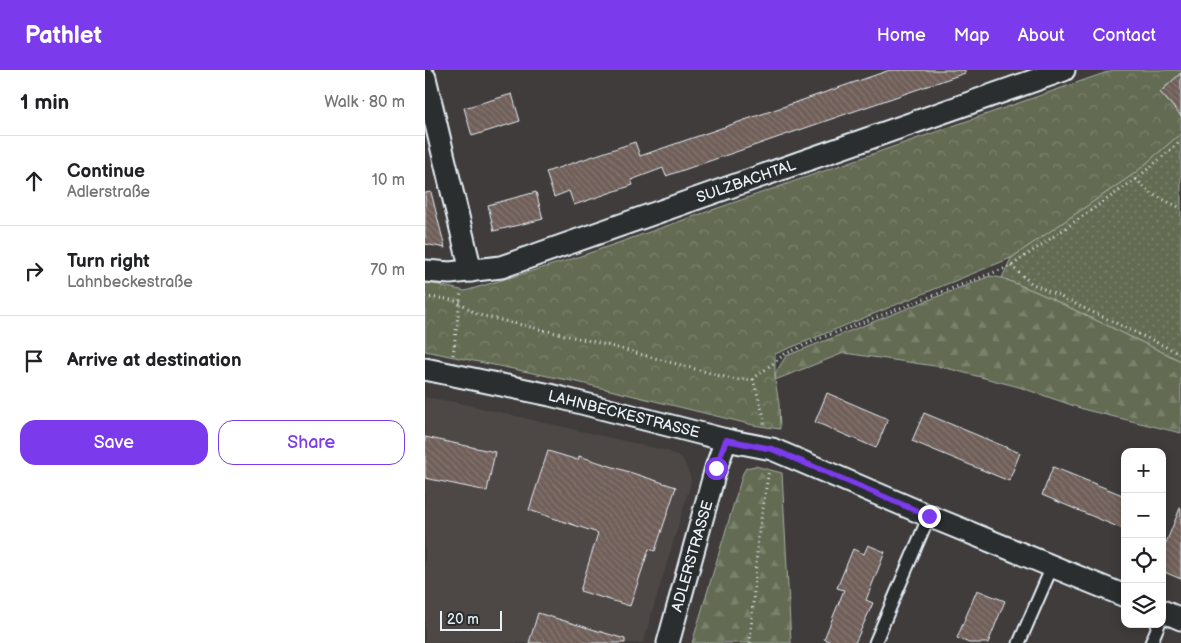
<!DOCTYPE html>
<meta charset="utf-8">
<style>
body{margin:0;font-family:"Balsamiq Sans",sans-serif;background:#f6f6f6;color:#202124}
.controls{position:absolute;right:15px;bottom:15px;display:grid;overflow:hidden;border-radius:10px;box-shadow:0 2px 12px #0003}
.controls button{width:45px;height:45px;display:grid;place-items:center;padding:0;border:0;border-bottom:1px solid #e0e0e0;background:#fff;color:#202124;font:25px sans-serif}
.scale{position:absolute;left:15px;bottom:12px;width:62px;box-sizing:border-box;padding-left:5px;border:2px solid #e8f1f8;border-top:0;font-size:14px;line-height:18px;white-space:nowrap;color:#e8f1f8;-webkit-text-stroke:4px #2a2d2e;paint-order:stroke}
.stop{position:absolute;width:15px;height:15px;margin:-11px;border:4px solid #7c3aed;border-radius:50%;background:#fff}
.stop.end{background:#7c3aed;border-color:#fff;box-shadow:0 1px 5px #0008}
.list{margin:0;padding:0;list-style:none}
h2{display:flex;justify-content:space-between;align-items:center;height:65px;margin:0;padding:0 20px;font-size:21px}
h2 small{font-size:16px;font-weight:400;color:#757577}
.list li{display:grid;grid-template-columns:32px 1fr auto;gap:15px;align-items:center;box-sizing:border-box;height:90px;padding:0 20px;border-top:1px solid #e0e0e0}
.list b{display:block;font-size:19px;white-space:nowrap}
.list p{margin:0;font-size:16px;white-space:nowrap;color:#757577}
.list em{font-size:16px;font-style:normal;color:#757577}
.actions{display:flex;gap:10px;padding:15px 20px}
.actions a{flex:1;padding:11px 0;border:1px solid #7c3aed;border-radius:15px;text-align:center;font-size:18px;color:#7c3aed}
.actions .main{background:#7c3aed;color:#fff}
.icon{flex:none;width:28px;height:28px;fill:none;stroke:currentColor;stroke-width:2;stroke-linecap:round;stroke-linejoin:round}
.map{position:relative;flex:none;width:756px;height:573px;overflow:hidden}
header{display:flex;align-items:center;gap:30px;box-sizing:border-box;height:70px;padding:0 25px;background:#7c3aed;color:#fff}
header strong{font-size:24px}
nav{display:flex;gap:28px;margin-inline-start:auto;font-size:18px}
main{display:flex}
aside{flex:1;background:#fff}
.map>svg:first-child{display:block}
</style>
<header>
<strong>Pathlet</strong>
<nav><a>Home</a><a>Map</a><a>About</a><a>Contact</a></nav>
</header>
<main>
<aside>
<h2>1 min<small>Walk · 80 m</small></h2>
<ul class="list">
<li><svg class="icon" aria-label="ahead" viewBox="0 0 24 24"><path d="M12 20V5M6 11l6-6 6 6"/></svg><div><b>Continue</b><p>Adlerstraße</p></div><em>10 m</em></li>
<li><svg class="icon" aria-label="right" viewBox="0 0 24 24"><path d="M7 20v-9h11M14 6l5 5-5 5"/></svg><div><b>Turn right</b><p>Lahnbeckestraße</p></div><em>70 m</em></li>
<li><svg class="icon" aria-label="arrive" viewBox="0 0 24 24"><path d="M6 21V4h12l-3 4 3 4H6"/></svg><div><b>Arrive at destination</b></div></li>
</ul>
<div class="actions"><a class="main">Save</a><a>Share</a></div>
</aside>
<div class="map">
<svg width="756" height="573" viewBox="0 0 756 573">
<defs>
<pattern id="grass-dots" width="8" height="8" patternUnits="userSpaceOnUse" patternTransform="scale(1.25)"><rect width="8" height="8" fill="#646c52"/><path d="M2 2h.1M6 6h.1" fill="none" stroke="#7a816c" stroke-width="1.8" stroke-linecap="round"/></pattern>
<pattern id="forest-firs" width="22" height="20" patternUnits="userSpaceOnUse" patternTransform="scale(1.25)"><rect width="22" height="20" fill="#646c52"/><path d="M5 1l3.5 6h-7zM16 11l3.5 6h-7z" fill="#7a816c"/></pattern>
<pattern id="park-crowns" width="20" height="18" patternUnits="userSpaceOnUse" patternTransform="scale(1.25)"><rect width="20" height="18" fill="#646c52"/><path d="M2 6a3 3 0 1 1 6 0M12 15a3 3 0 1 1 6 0" fill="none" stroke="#7a816c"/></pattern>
<pattern id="building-back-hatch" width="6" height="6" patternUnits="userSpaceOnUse" patternTransform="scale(1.25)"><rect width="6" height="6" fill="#705e59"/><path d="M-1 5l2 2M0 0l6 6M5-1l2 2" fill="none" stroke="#847672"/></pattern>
</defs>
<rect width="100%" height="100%" fill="#3f3c3b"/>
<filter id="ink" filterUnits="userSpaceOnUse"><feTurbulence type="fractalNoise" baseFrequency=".02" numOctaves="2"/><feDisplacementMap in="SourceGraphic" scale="10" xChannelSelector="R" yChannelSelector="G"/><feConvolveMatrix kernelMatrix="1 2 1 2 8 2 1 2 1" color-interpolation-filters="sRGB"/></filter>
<g filter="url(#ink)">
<!-- built -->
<path fill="#4e4644" d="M0,327L35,333L243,381L258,389L265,405L266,413L218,573H0Z"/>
<!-- grass -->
<path fill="url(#grass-dots)" stroke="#a6aea5" d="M756,63V291L614,223L577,208L586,188L710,103Z"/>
<!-- forest -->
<g fill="url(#forest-firs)" stroke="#a6aea5">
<path d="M565,206L577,208L614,223L756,291V363L661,340L594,317L517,297L419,283L350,310L351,302L361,286Z"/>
<path d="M330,396L357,403L366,573H267L318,403L321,398Z"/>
</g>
<!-- park -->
<path fill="url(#park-crowns)" stroke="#a6aea5" d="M688,0H756V63L710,103L586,188L350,284V310L354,334L355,359L328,355L152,312L0,281V212L40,221L147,189Z"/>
<!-- building -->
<g fill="url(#building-back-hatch)" stroke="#e8f1f8">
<path d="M465,0H540V3L241,106L238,98L206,110L208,115L149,135L144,121L129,127L121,102L210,72L215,86Z"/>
<path d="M756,3V46L735,22Z"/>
<path d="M87,24L95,51L47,66L39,38Z"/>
<path d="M6,122L20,178L0,174V123Z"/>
<path d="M111,122L118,149L69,161L63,135Z"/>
<path d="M402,323L463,349L451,378L390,352Z"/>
<path d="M499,343L595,383L584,411L487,371Z"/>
<path d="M0,367L70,382L62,421L0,408Z"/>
<path d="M123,381L153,390L154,386L251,417L230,481L224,479L205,536L155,521L173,463L104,440Z"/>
<path d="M628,397L700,426V460L617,425Z"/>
<path d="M755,438H756V509L737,501V483Z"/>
<path d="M443,475L460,482L441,530L448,533L430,573H409L399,569L419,520L412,518L428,479L439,484Z"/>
<path d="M552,520L580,531L563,573H544L532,568Z"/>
<path d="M113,543L200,569V573H104Z"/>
</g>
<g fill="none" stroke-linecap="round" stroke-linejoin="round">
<defs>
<g id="service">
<path d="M450,573L504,446"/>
<path d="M594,573L627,497"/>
<path d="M726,573L734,554"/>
</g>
<g id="minor">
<path d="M0,8L46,201"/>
<path d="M0,201L25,203L76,197L639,0"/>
<path d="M0,299L125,325L301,370L347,379L504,446L700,526"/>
<path d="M737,541L756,549"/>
<path d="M243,573L291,398L301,370"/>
</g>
</defs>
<!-- service casing -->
<use href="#service" stroke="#e8f1f8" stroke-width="15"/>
<!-- minor casing -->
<use href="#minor" stroke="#e8f1f8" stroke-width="25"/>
<!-- path -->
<g stroke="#e8f1f8" stroke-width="3" stroke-dasharray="1 4" stroke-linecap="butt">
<path d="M711,109L725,123L756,138"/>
<path d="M586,196L606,213L756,284"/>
<path d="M0,227C11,228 22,228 33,232C40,235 46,241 54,245L174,273L311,310L328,309L360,284L391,270L586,196L711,109L756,71"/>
<path d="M28,285L36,222"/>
<path d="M328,309L339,347V357"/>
<path d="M325,573L333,468L344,400"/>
</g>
<!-- service -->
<use href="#service" stroke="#2a2d2e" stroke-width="11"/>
<!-- minor -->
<use href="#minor" stroke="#2a2d2e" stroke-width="21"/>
</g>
</g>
<g fill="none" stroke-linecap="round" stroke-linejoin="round" filter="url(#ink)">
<!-- route -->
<path stroke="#7c3aed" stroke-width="6" d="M291,398L301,370L347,379L504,446"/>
</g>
<g text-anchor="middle" stroke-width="5" stroke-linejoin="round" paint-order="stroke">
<!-- street labels -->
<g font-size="15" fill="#e8f1f8" stroke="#2a2d2e">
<text transform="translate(321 111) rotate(-19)" y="5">SULZBACHTAL</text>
<text transform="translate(199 344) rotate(14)" y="5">LAHNBECKESTRASSE</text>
<text transform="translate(267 486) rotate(-74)" y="5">ADLERSTRASSE</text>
</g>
</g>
</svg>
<div class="controls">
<button>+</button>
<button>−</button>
<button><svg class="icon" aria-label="locate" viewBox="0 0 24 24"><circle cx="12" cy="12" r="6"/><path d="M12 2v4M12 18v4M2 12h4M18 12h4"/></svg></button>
<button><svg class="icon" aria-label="layers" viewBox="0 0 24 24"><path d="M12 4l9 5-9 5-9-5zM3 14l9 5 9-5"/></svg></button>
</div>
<div class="scale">20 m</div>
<div class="stop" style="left:291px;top:398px"></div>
<div class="stop end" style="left:504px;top:446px"></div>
</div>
</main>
